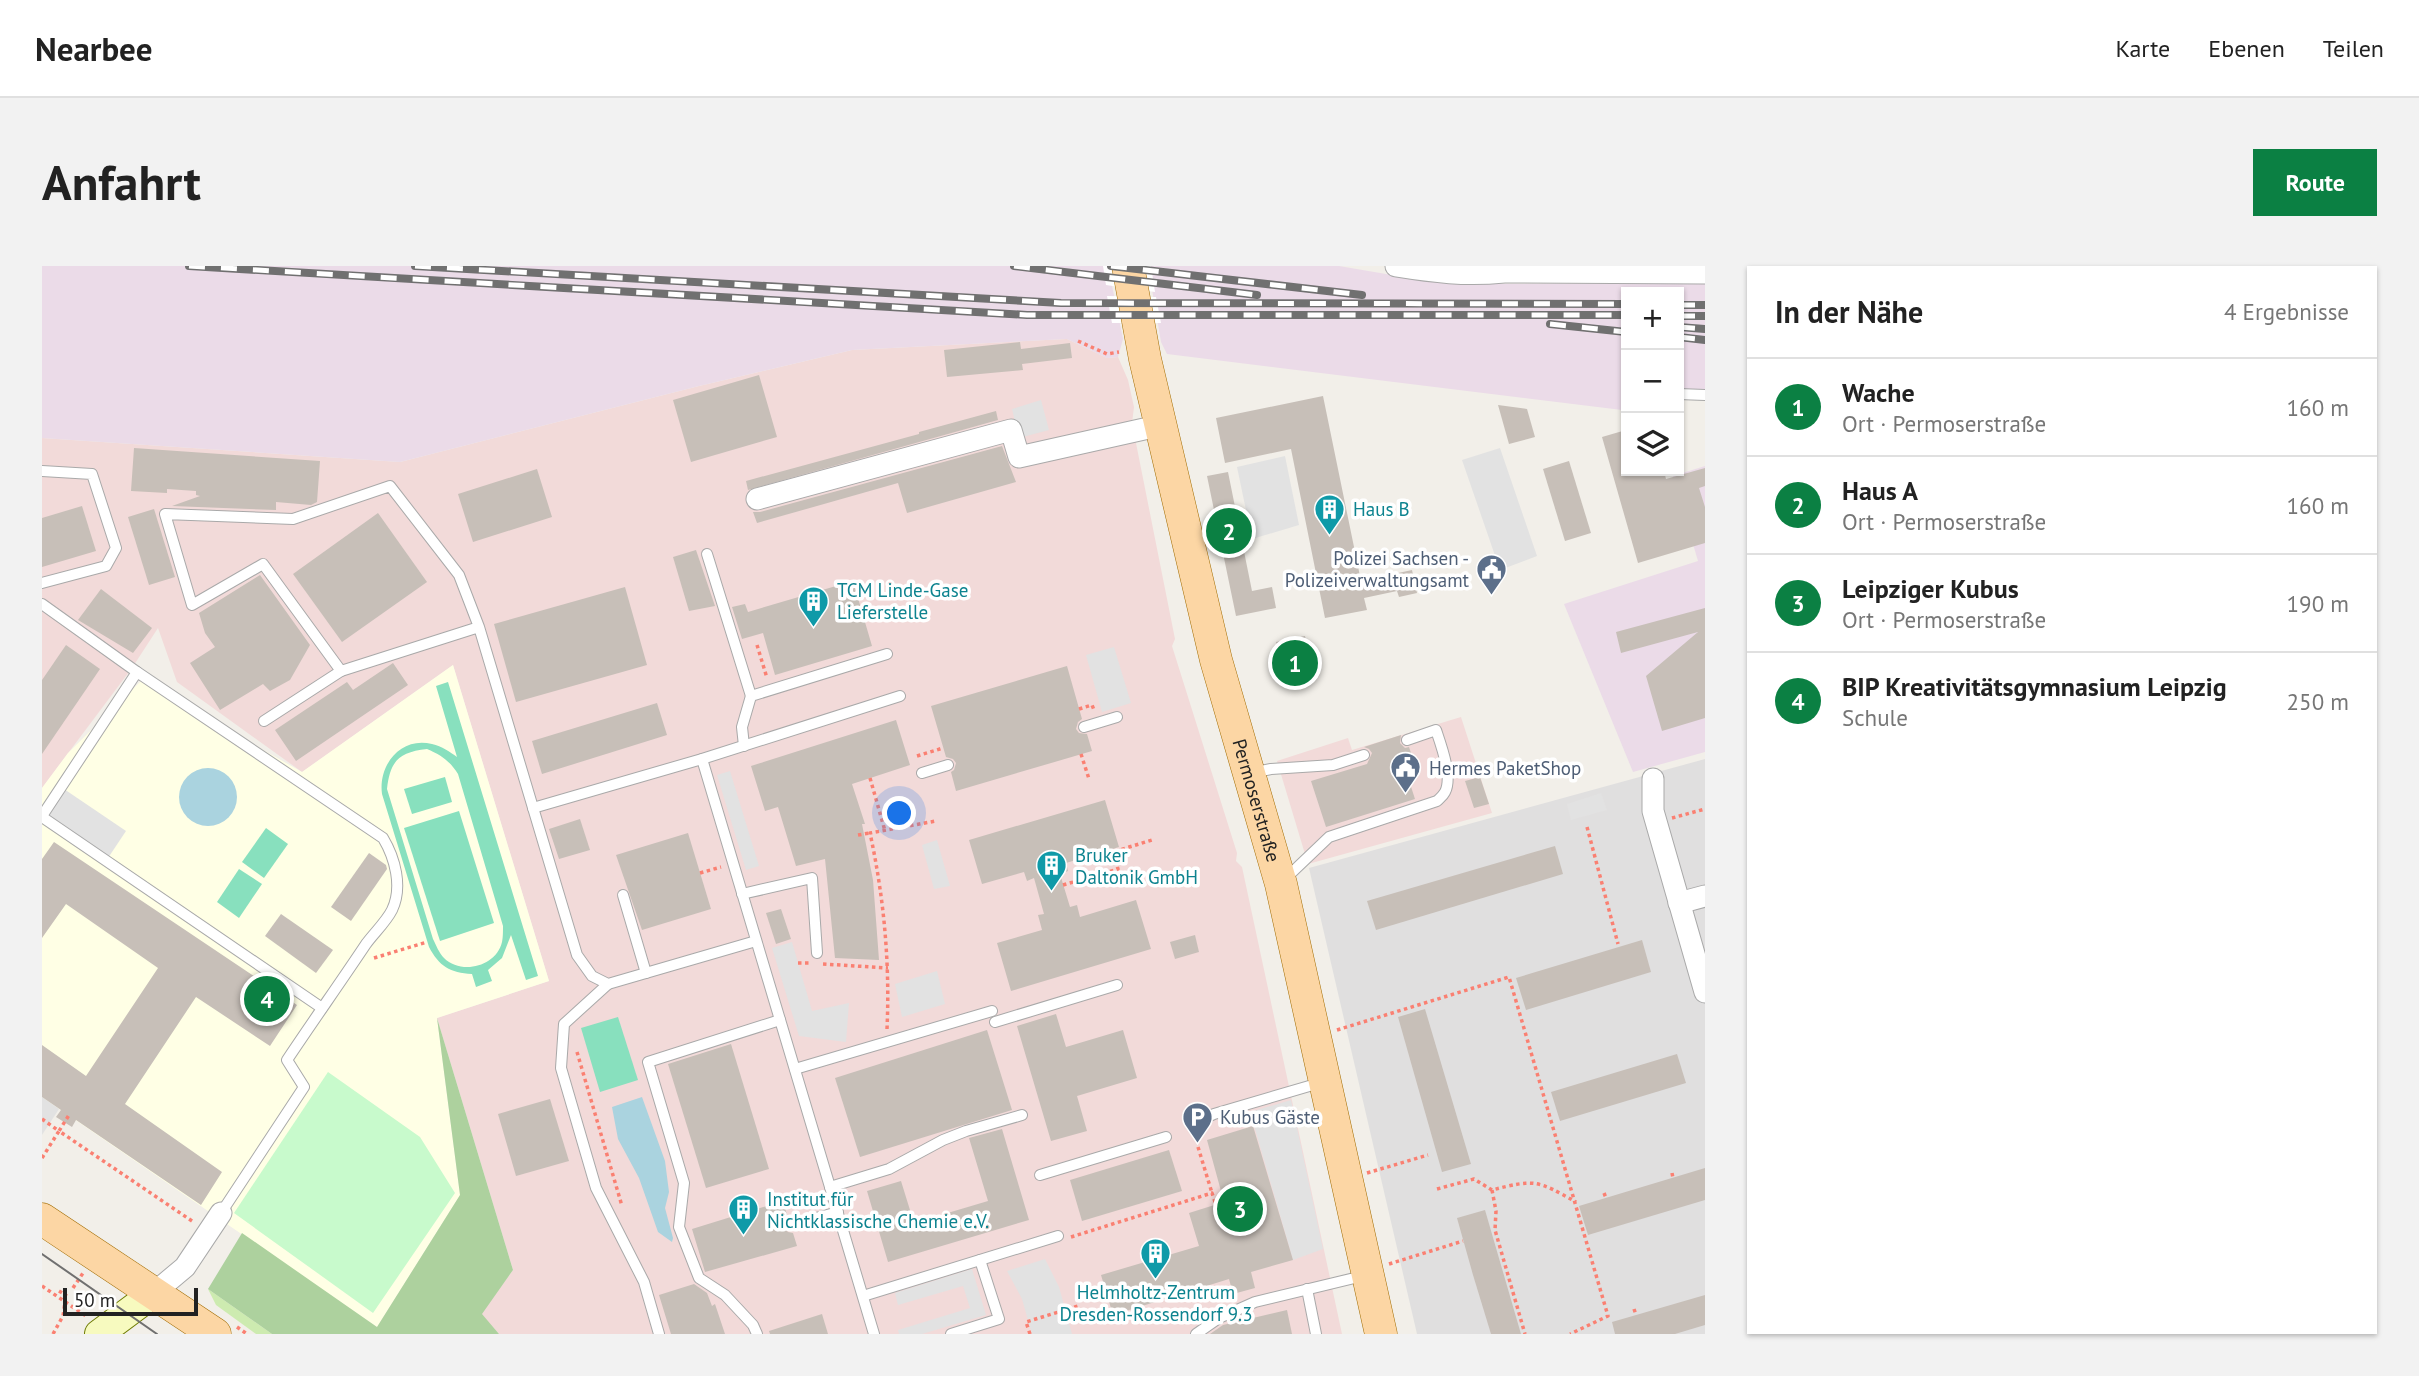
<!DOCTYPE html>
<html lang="de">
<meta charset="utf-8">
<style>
body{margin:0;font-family:"PT Sans",sans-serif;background:#f2f2f2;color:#222}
.controls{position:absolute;right:21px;top:21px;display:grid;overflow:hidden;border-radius:0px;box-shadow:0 2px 5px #0004}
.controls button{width:63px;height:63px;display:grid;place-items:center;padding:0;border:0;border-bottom:2px solid #e0e0e0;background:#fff;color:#222;font:35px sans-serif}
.scale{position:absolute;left:21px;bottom:18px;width:135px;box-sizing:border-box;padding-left:7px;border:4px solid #222;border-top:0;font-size:19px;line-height:24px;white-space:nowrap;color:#222;-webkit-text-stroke:5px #fff;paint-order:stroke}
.you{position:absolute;left:858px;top:548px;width:24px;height:24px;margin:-18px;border:5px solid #fff;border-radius:50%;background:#1a73e8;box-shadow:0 0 0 10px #1a73e833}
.badge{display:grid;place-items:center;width:46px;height:46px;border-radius:50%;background:#0b8043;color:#fff;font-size:23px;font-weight:700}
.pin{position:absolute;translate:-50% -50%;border:4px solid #fff;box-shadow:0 2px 7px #0006}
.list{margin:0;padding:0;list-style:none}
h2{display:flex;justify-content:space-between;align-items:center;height:91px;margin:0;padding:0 28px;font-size:30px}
h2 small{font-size:23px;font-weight:400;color:#767676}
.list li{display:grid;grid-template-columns:46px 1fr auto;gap:21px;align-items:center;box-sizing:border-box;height:98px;padding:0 28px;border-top:2px solid #e0e0e0}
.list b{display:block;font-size:26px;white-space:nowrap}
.list p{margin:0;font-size:23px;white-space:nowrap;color:#767676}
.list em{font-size:23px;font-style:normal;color:#767676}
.icon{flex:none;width:38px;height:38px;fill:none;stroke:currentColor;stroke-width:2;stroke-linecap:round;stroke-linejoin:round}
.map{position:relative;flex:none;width:1663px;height:1068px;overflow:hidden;border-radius:0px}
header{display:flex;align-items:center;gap:42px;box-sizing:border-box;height:98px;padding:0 35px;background:#fff;border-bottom:2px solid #e0e0e0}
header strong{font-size:33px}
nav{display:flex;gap:38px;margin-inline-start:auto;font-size:24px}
.intro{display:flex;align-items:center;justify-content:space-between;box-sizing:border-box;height:168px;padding:0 42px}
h1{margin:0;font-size:49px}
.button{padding:18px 32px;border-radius:0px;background:#0b8043;color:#fff;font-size:24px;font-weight:700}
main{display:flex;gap:42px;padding:0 42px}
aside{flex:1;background:#fff;border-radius:0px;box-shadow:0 2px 5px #0004}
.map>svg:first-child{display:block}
</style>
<header>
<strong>Nearbee</strong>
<nav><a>Karte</a><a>Ebenen</a><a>Teilen</a></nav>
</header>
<div class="intro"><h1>Anfahrt</h1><a class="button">Route</a></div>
<main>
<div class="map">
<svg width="1663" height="1068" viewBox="0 0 1663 1068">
<rect width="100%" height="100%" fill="#f2efe9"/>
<!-- residential -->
<path fill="#e0dfdf" d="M1663,493V1068H1375L1267,602Z"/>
<!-- commercial -->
<g fill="#f2dad9">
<path d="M1025,73L1065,92L1076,91L1086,114L1092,141L1090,157L1133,373L1130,380L1195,587L1194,595L1200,601L1300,1068H457L439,1048L471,1004L395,752L507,715L411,399L260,506L135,416L116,362L90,402L0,522V172L358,196L657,120L810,84Z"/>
<path d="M1419,451L1450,547L1266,598L1235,495L1306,472L1310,484Z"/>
</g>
<!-- industrial -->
<g fill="#ebdbe8">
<path d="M0,0H1066L1081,73L1076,91L1065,92L1025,73L810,84L657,120L358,196L0,172Z"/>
<path d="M1106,0H1297L1391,16L1426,18L1663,17V124L1637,123V26H1584V142L1580,144L1125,88L1119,76Z"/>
<path d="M1663,200V486L1591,506L1522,338L1656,295L1631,210Z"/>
</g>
<!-- education -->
<path fill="#ffffe5" d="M411,399L507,715L395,752L418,929L335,1061L0,831V522L26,487L99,415L260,506Z"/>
<!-- grass -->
<path fill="#cdebb0" d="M166,1023L230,1068H214L174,1039Z"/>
<!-- forest -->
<path fill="#add19e" d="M395,752L471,1004L440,1048L457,1068H230L166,1023L200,967L335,1061L418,929Z"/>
<!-- park -->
<path fill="#c8facc" d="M286,806L378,871L413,927L331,1047L192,947Z"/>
<!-- pitch -->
<g fill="#88e0be" fill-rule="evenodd">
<path d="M406,416L496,710L484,714L469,669L460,692L446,704L450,715L434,721L430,708C408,707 397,700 387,681L340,528C336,499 359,470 390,478C400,480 408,486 415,491L394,420ZM385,483C399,489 408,495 416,508L461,660C461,665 461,672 460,676C454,701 419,709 402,692C397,687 394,679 391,673L345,523C348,495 357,486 385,483Z"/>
<path d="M403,511L410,536L370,548L362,523Z"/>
<path d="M417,545L452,657L398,675L362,562Z"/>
<path d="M224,562L246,578L222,612L200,596Z"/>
<path d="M197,603L220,618L197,652L175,636Z"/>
<path d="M576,751L596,814L558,826L539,762Z"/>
</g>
<!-- parking -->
<g fill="#e2e2e2">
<path d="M999,134L1007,164L977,172L970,143Z"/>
<path d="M1458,182L1495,290L1458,304L1420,194Z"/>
<path d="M1243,190L1257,259L1210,273L1195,201Z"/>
<path d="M1072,381L1089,437L1060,446L1044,389Z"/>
<path d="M688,505L717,600L704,604L675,509Z"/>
<path d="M19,521L84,565L64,595L0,550Z"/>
<path d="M1559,527L1565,544L1529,554L1525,538Z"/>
<path d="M895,574L908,620L892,623L880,579Z"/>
<path d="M750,676L770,745L807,737L804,776L757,770L730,682Z"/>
<path d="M895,705L903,738L860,751L853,718Z"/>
<path d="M0,831L17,843L0,869Z"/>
<path d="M1249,834L1281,983L1251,994L1208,846Z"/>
<path d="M1003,993L1017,1021L1030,1068H990L980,1033L965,1005Z"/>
<path d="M930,1003L944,1049L880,1068H857L856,1064L928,1042L921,1020L856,1039L853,1027Z"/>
</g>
<!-- water -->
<g fill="#aad3df">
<circle cx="166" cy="531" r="29"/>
<path d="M600,831L623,895L627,926L623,942L631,972L630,976L616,966L597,912L576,873L570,841Z"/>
</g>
<!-- pier -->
<g fill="#fff">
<path d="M1061,0H1109L1113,26L1064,19Z"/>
<path d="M1065,30L1114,31L1119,57H1070Z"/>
</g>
<!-- building -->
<g fill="#c7bfb8">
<path d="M978,76L979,83L1028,77L1030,92L980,98L981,104L905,111L902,84Z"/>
<path d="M717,109L735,171L649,196L631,134Z"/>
<path d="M1281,130L1319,315L1370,304L1375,327L1357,331L1355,325L1322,332L1325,344L1283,352L1249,183L1183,197L1174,152Z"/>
<path d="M1456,139L1485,143L1493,171L1467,178Z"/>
<path d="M954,145L956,154L706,224L704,215L877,168V166Z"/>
<path d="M1584,164V205H1622L1624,213L1663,202V220L1657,222L1663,241V277L1596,297L1560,171Z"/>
<path d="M960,180L974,216L865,247L856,217L715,257L711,246H718Z"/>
<path d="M92,182L278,195L275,236L269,239L234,236V244L130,240L158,230L154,229V225L125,223V227L89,225Z"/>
<path d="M1527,195L1549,267L1523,275L1501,203Z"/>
<path d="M495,203L510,251L431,276L416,228Z"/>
<path d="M1186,206L1210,325L1230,321L1234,342L1194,350L1165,210Z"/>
<path d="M40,240L54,285L0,301V252Z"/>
<path d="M112,243L133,311L107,319L86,251Z"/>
<path d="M336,247L385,316L300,376L251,308Z"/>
<path d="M654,284L673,340L647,345L631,291Z"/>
<path d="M218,309L268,379L248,414L228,425L221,418L178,444L148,397L173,381L163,367L157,347Z"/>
<path d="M811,315L830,380L733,409L721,367L700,373L690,341L703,338L706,346Z"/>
<path d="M583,321L605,399L474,436L452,358Z"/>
<path d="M59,323L110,362L91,387L36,354Z"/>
<path d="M1663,342V452L1620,465L1604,410L1656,366L1579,387L1574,366Z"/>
<path d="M1263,370L1271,412L1242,418L1234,376Z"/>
<path d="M24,379L58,403L0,488V414Z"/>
<path d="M351,397L366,419L254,495L233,464L305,416L311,424Z"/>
<path d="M1025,400L1040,453L1036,456L1034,463L1037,467L1045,468L1050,485L914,525L909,506L912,504L914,497L911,493L904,491L889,440Z"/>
<path d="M615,437L625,469L500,508L490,475Z"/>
<path d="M854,454L868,499L810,518L823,558H820L831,614L837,694L793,692L783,593L754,600L736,541L723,545L709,500Z"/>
<path d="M1359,469L1358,477L1363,482L1367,481L1370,490L1360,493L1373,533L1284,561L1269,515L1325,498L1330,487L1327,483L1322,481Z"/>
<path d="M1438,511L1447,538L1432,542L1423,515Z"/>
<path d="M1063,534L1077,581L1024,597L1026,605L1018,608L1028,641L1035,639L1038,651L1094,634L1109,683L969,725L955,677L1000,664L996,649L1002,648L992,612L985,615L982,606L940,618L927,574Z"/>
<path d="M538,553L548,584L517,593L507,563Z"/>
<path d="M646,567L669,643L600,664L574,589Z"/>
<path d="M12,576L255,739L228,780L154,731L83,838L180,906L159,939L34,854L30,861L14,851L19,844L0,831V779L44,810L116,702L24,638L0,672V593Z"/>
<path d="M1513,580L1521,608L1334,664L1325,635Z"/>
<path d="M327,587L344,599L345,603L309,655L289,641Z"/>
<path d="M739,643L749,673L734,678L724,647Z"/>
<path d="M239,648L291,684L274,707L223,670Z"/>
<path d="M1153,669L1157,686L1133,693L1128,676Z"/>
<path d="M1600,674L1609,706L1484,744L1474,712Z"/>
<path d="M1383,743L1429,898L1400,906L1356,751Z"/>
<path d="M1014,748L1024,781L1081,764L1095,812L1035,830L1045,865L1009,875L975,760Z"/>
<path d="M945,764L970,844L818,891L793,812Z"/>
<path d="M689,778L727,903L664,922L626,798Z"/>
<path d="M1635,788L1644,817L1518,855L1509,826Z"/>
<path d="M508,833L527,895L474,910L456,848Z"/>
<path d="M1211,860L1251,994L1209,1006L1213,1022L1191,1028L1187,1013L1071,1049L1059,1009L1157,980L1147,947L1182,936L1165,874Z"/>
<path d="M960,863L987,954L846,996L825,925L859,915L872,957L946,935L927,872Z"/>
<path d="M1127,884L1140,925L1040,955L1028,914Z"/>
<path d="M1663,902V934L1546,969L1537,940Z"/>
<path d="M741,935L746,952L742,956V962L746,966L751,967L755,980L663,1006L650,963Z"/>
<path d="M1443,944L1479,1068H1449L1431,1009L1415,952Z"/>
<path d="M652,1018L665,1027L670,1040L673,1038L683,1068H629L617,1029Z"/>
<path d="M1663,1029V1059L1633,1068H1573L1570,1056Z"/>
<path d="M1245,1044L1250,1068H1168L1181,1059Z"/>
<path d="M780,1048L786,1068H728L727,1065Z"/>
</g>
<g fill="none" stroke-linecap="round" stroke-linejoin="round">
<defs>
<g id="lane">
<path d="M1637,128L1663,129"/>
<path d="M0,205L50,208L74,282L64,300L0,317"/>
<path d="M665,288L709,430"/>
<path d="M0,338L95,406"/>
<path d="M437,361L299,405L221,298L150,339L123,248L251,253L348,220L417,309L437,361L535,689L550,710L566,718L714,675"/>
<path d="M222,455L299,405"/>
<path d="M1042,461L1075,451"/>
<path d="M702,480L700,461L709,430L845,388"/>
<path d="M660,493L832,1068"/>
<path d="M880,507L906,499"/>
<path d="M1209,507L1229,503L1291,499L1322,489"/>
<path d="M491,542L660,493L858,430"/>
<path d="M0,550L95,406L341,572C353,592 361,621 350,644C344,656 332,667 324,678C298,717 271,755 245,794L262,821L179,947"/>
<path d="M0,551L280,742"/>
<path d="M1243,613L1287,571L1395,535C1398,532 1401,530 1403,526C1411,511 1399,479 1394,464L1365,474"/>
<path d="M700,628L770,612L775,687"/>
<path d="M581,629L604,707"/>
<path d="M566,718L522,758L519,802L554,922L602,1016L617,1068"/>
<path d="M953,756L1075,719"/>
<path d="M753,803L950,745"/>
<path d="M1156,858L1159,854L1172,848L1281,816"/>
<path d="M998,909L1124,871"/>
<path d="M788,921L847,903L901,874L924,865L980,849"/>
<path d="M749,959L796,946"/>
<path d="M1265,1023L1274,1068"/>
<path d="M821,1030L1016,970"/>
<path d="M715,1068L711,1059L683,1029L657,1012L637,961L642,917L606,796L738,754"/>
<path d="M909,1068L957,1053L938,994"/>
<path d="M1154,1068L1177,1052L1213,1036L1325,1009"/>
</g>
<g id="street">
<path d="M1354,0C1391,6 1424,10 1462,6L1663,7"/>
<path d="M715,233L969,164L977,191L1120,159"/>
<path d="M1611,513V545L1663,726"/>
<path d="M1637,637L1663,630"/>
<path d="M112,1027L143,1001L179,947"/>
</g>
<path id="secondary" d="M57,1068L112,1027"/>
<g id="primary">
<path id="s1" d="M1086,0L1103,93L1174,394L1239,618L1339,1068"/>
<path d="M0,953L173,1068"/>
</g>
</defs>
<!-- lane casing -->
<use href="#lane" stroke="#a9a9a9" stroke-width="12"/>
<!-- street casing -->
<use href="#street" stroke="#a9a9a9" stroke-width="23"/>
<!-- secondary casing -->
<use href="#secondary" stroke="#707d05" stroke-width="30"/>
<!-- primary casing -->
<use href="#primary" stroke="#a06b00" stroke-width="33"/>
<!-- path -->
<g stroke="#fa8072" stroke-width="3.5" stroke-dasharray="3.5 3.5" stroke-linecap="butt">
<path d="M1036,75L1065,88L1077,86"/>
<path d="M715,379L725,412"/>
<path d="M1037,443L1050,439L1052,444"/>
<path d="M1039,488L1047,513"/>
<path d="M875,490L901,482"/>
<path d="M828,512L843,565"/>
<path d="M1630,552L1663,543"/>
<path d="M1545,561L1576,678"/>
<path d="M816,569L828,567"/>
<path d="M658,607L679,601"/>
<path d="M1021,619L1076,603L1071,586L1110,574"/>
<path d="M332,692L385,676"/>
<path d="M756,697H767"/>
<path d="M781,698L846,702"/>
<path d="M845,763C848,697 842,632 828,567L894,555"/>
<path d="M1295,764L1467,711L1566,1050L1528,1068"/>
<path d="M535,786L580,940"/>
<path d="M0,853L17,865L27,849"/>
<path d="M1156,881L1170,927"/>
<path d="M0,892L17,865L150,955"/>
<path d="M1325,907L1386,889"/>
<path d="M1630,907L1631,912"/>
<path d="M1395,923L1432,913L1450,924C1493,913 1495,914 1534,936"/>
<path d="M1450,924L1454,945L1453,964L1483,1068"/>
<path d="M1562,927L1564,932"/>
<path d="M1029,971L1170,927L1174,939"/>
<path d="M1347,998L1421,975"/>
<path d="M0,1020L44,1050"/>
<path d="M31,1022L41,1007"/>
<path d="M17,1025L25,1030"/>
<path d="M1592,1043L1594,1049"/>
<path d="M195,1061L205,1068"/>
<path d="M11,1068L21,1050L23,1036"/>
<path d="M988,1068L984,1056L1036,1040"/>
</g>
<!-- lane -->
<use href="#lane" stroke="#fff" stroke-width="10"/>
<!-- street -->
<use href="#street" stroke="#fff" stroke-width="21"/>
<!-- secondary -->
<use href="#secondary" stroke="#f7fabf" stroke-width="28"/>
<!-- primary -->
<use href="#primary" stroke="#fcd6a4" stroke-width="32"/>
<!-- tram -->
<path stroke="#707070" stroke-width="2" d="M0,988L115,1068"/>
<defs>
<g id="rail">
<path d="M147,0L985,49H1584"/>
<path d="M373,0L1019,37L1584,38"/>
<path d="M972,0L1215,29"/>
<path d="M1069,0L1320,29"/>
<path d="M1637,39H1663"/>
<path d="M1637,50H1663"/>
<path d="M1508,58L1584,66"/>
<path d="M1637,61L1663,63"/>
<path d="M1637,71L1663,74"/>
</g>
</defs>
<!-- rail casing -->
<use href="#rail" stroke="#707070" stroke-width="8"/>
<!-- rail -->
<use href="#rail" stroke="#fff" stroke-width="5" stroke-dasharray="16" stroke-linecap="butt"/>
</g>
<!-- icons -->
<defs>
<symbol id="building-pin" viewBox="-11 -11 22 30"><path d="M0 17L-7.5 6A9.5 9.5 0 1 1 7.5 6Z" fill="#0f9aa8" stroke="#fff"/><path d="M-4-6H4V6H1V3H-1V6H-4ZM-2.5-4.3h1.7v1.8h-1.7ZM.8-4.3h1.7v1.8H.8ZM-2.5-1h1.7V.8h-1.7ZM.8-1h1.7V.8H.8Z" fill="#fff"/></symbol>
<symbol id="civic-pin" viewBox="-11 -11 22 30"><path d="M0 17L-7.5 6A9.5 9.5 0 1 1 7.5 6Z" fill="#5c6f8a" stroke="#fff"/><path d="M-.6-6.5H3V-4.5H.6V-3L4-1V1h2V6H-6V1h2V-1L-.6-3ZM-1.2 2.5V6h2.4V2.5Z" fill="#fff"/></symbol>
<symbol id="parking-pin" viewBox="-11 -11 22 30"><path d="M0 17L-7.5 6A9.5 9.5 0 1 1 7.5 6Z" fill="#5c6f8a" stroke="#fff"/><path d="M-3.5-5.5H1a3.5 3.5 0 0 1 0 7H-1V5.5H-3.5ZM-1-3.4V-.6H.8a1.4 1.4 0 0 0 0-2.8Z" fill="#fff"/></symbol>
</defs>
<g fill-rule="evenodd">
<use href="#building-pin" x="1270" y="226" width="35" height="47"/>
<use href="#civic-pin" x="1432" y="286" width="35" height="47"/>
<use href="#building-pin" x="754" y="318" width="35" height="47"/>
<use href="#civic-pin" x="1346" y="484" width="35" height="47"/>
<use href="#building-pin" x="992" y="582" width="35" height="47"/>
<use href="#parking-pin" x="1138" y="834" width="35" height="47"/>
<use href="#building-pin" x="684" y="926" width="35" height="47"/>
<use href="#building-pin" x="1096" y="970" width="35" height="47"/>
</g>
<g text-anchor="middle" stroke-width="7" stroke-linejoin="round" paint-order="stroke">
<!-- culture labels -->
<g font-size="19" fill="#0d838f" stroke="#fff" text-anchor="start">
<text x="1311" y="250">Haus B</text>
<text x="795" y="331">TCM Linde-Gase<tspan x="795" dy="22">Lieferstelle</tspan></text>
<text x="1033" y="596">Bruker<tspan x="1033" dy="22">Daltonik GmbH</tspan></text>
<text x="725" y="940">Institut für<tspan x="725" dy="22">Nichtklassische Chemie e.V.</tspan></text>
<text x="1114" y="1033" text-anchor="middle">Helmholtz-Zentrum<tspan x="1114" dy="22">Dresden-Rossendorf 9.3</tspan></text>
</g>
<!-- service labels -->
<g font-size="19" fill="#4e5e75" stroke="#fff" text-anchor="start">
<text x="1427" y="299" text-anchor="end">Polizei Sachsen -<tspan x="1427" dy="22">Polizeiverwaltungsamt</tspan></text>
<text x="1387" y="509">Hermes PaketShop</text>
<text x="1178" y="858">Kubus Gäste</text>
</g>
<!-- street labels -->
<g font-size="19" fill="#222" stroke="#fff">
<text dy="7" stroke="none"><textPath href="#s1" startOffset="550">Permoserstraße</textPath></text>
</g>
</g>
</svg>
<div class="controls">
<button>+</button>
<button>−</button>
<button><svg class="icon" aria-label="layers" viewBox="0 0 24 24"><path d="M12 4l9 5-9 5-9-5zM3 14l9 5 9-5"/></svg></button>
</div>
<div class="scale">50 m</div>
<div class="you"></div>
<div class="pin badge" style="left:1253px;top:397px">1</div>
<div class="pin badge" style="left:1187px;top:265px">2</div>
<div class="pin badge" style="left:1198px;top:943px">3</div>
<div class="pin badge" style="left:225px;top:733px">4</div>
</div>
<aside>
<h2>In der Nähe<small>4 Ergebnisse</small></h2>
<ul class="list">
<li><span class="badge">1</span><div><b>Wache</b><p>Ort · Permoserstraße</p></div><em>160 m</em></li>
<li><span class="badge">2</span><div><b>Haus A</b><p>Ort · Permoserstraße</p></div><em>160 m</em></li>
<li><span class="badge">3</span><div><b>Leipziger Kubus</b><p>Ort · Permoserstraße</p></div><em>190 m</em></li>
<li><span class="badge">4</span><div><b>BIP Kreativitätsgymnasium Leipzig</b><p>Schule</p></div><em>250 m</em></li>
</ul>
</aside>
</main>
